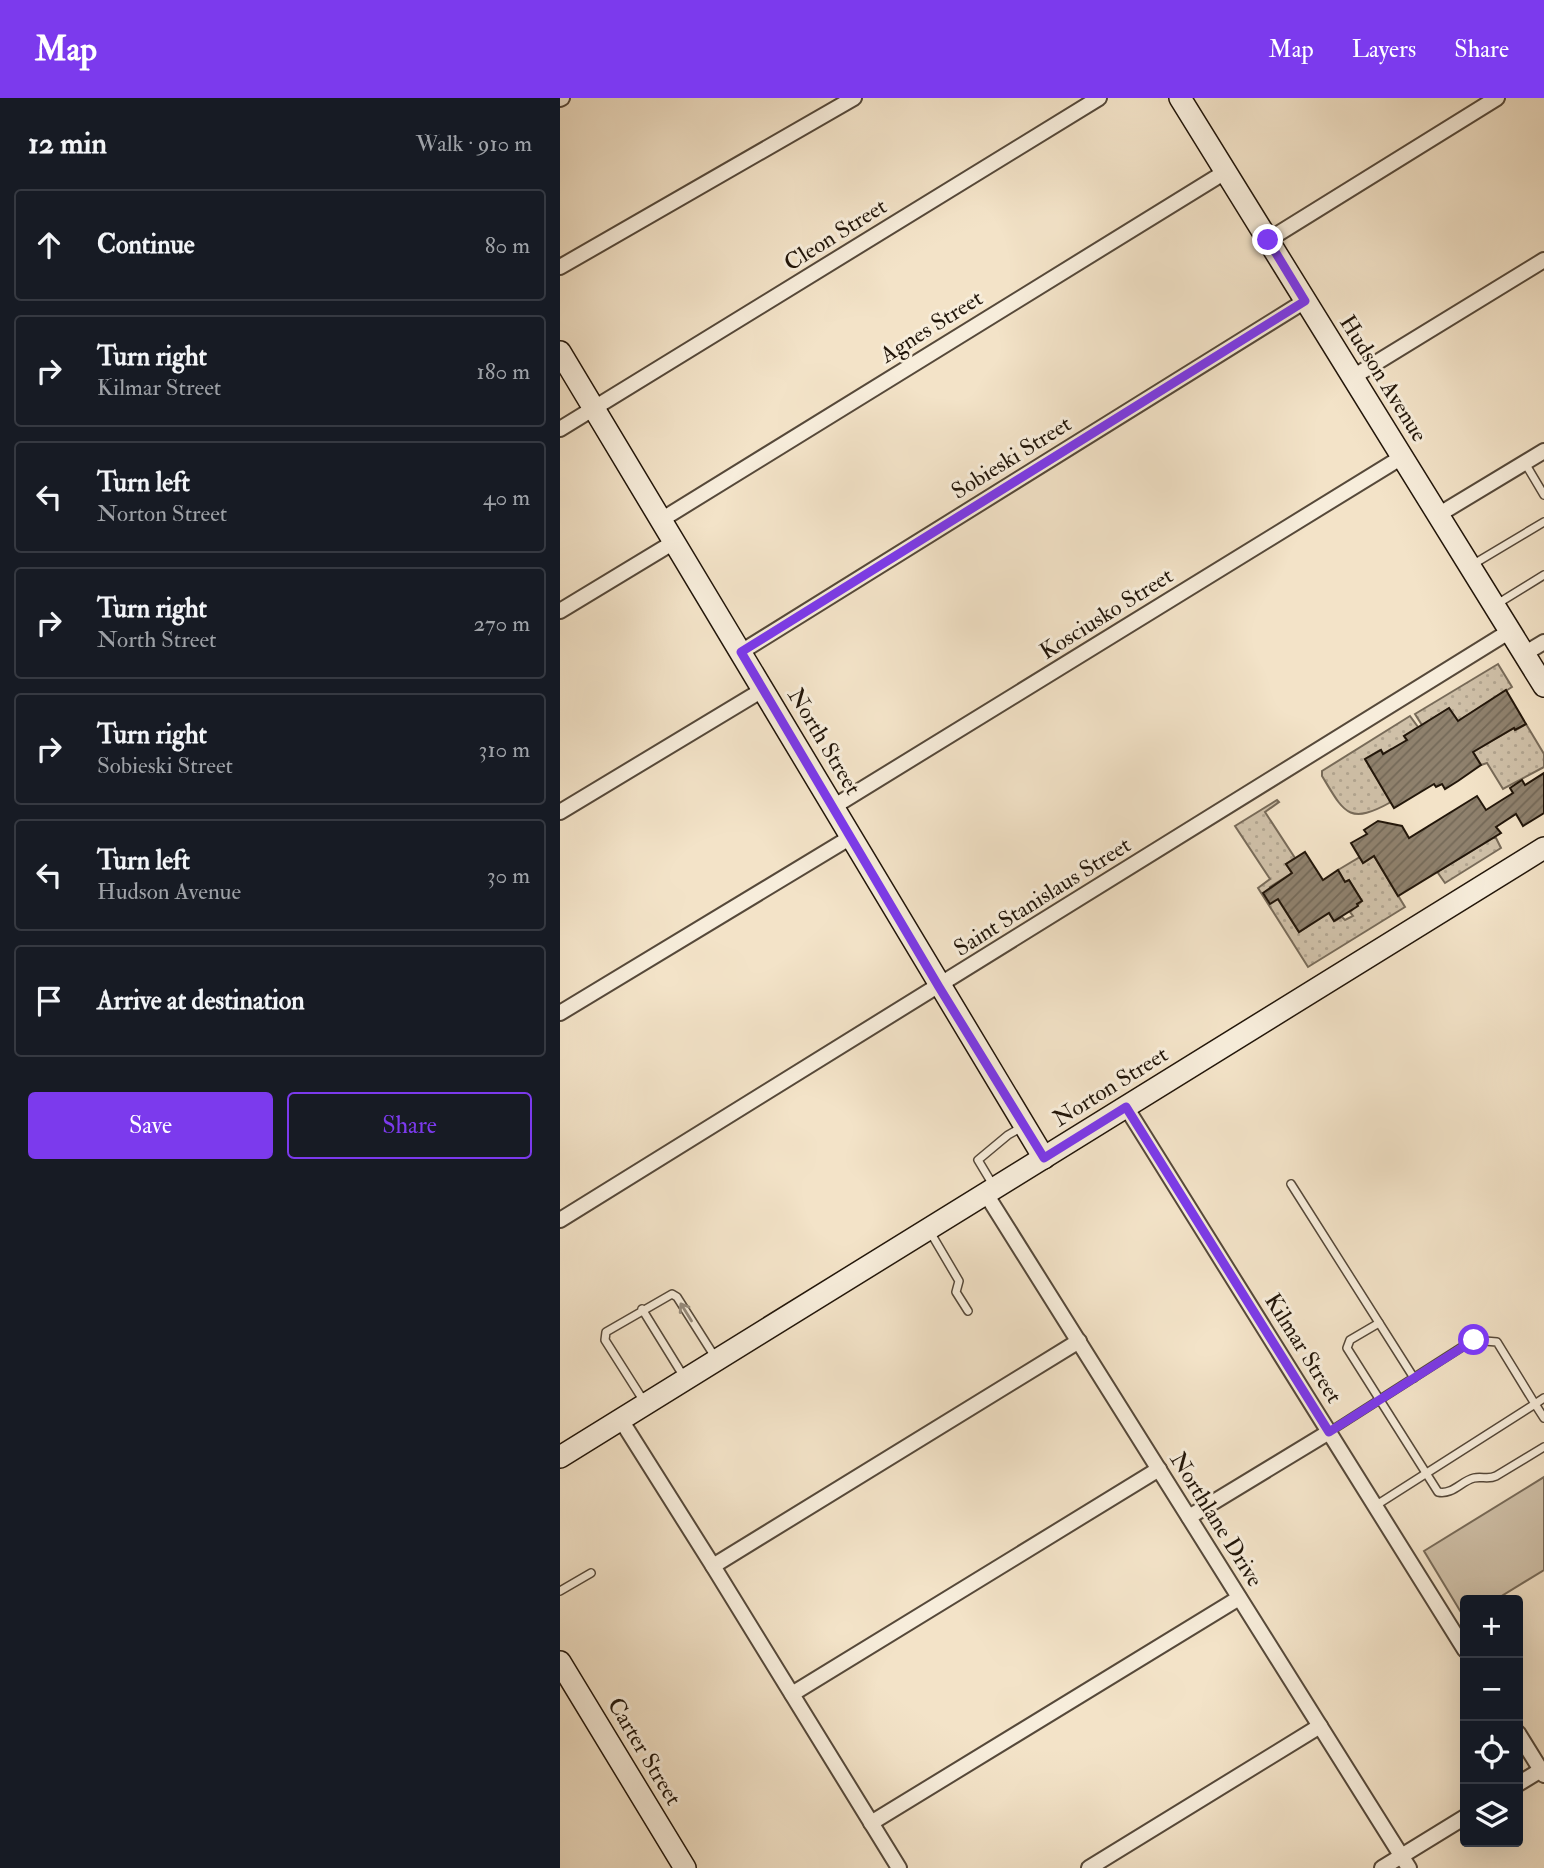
<!DOCTYPE html>
<meta charset="utf-8">
<style>
body{margin:0;font-family:"IM FELL Double Pica",serif;background:#20242c;color:#f1f3f6}
.controls{position:absolute;right:21px;bottom:21px;display:grid;overflow:hidden;border-radius:7px;box-shadow:0 7px 28px #0002}
.controls button{width:63px;height:63px;display:grid;place-items:center;padding:0;border:0;border-bottom:2px solid #363941;background:#171b24;color:#f1f3f6;font:35px sans-serif}
.stop{position:absolute;width:21px;height:21px;margin:-16px;border:5px solid #7c3aed;border-radius:50%;background:#fff}
.stop.end{background:#7c3aed;border-color:#fff;box-shadow:0 2px 7px #0008}
.list{margin:0;padding:0;list-style:none}
h2{display:flex;justify-content:space-between;align-items:center;height:91px;margin:0;padding:0 28px;font-size:30px}
h2 small{font-size:23px;font-weight:400;color:#9ea1a6}
.list li{display:grid;grid-template-columns:46px 1fr auto;gap:21px;align-items:center;box-sizing:border-box;height:112px;margin:0 14px 14px;padding:0 14px;border:2px solid #363941;border-radius:7px}
.list b{display:block;font-size:26px;white-space:nowrap}
.list p{margin:0;font-size:23px;white-space:nowrap;color:#9ea1a6}
.list em{font-size:23px;font-style:normal;color:#9ea1a6}
.actions{display:flex;gap:14px;padding:21px 28px}
.actions a{flex:1;padding:16px 0;border:2px solid #7c3aed;border-radius:7px;text-align:center;font-size:24px;color:#7c3aed}
.actions .main{background:#7c3aed;color:#fff}
.icon{flex:none;width:38px;height:38px;fill:none;stroke:currentColor;stroke-width:2;stroke-linecap:round;stroke-linejoin:round}
.map{position:relative;flex:none;width:984px;height:1770px;overflow:hidden}
header{display:flex;align-items:center;gap:42px;box-sizing:border-box;height:98px;padding:0 35px;background:#7c3aed;color:#fff}
header strong{font-size:33px}
nav{display:flex;gap:38px;margin-inline-start:auto;font-size:24px}
main{display:flex}
aside{flex:1;background:#171b24}
.map>svg:first-child{display:block}
</style>
<header>
<strong>Map</strong>
<nav><a>Map</a><a>Layers</a><a>Share</a></nav>
</header>
<main>
<aside>
<h2>12 min<small>Walk · 910 m</small></h2>
<ul class="list">
<li><svg class="icon" aria-label="ahead" viewBox="0 0 24 24"><path d="M12 20V5M6 11l6-6 6 6"/></svg><div><b>Continue</b></div><em>80 m</em></li>
<li><svg class="icon" aria-label="right" viewBox="0 0 24 24"><path d="M7 20v-9h11M14 6l5 5-5 5"/></svg><div><b>Turn right</b><p>Kilmar Street</p></div><em>180 m</em></li>
<li><svg class="icon" aria-label="left" viewBox="0 0 24 24"><path d="M17 20v-9H6M10 6l-5 5 5 5"/></svg><div><b>Turn left</b><p>Norton Street</p></div><em>40 m</em></li>
<li><svg class="icon" aria-label="right" viewBox="0 0 24 24"><path d="M7 20v-9h11M14 6l5 5-5 5"/></svg><div><b>Turn right</b><p>North Street</p></div><em>270 m</em></li>
<li><svg class="icon" aria-label="right" viewBox="0 0 24 24"><path d="M7 20v-9h11M14 6l5 5-5 5"/></svg><div><b>Turn right</b><p>Sobieski Street</p></div><em>310 m</em></li>
<li><svg class="icon" aria-label="left" viewBox="0 0 24 24"><path d="M17 20v-9H6M10 6l-5 5 5 5"/></svg><div><b>Turn left</b><p>Hudson Avenue</p></div><em>30 m</em></li>
<li><svg class="icon" aria-label="arrive" viewBox="0 0 24 24"><path d="M6 21V4h12l-3 4 3 4H6"/></svg><div><b>Arrive at destination</b></div></li>
</ul>
<div class="actions"><a class="main">Save</a><a>Share</a></div>
</aside>
<div class="map">
<svg width="984" height="1770" viewBox="0 0 984 1770">
<defs>
<pattern id="grass-dots" width="8" height="8" patternUnits="userSpaceOnUse" patternTransform="scale(1.75)"><rect width="8" height="8" fill="#cfc0a8"/><path d="M2 2h.1M6 6h.1" fill="none" stroke="#b1a48f" stroke-width="1.8" stroke-linecap="round"/></pattern>
<pattern id="building-hatch" width="6" height="6" patternUnits="userSpaceOnUse" patternTransform="scale(1.75)"><rect width="6" height="6" fill="#8f816d"/><path d="M-1 1l2-2M0 6l6-6M5 7l2-2" fill="none" stroke="#746958"/></pattern>
</defs>
<rect width="100%" height="100%" fill="#f3e3c8"/>
<filter id="stains"><feTurbulence type="fractalNoise" baseFrequency=".00286" numOctaves="4"/><feColorMatrix values="0 0 0 0 .2 0 0 0 0 .09 0 0 0 0 .02 0 0 0 .5 -.17"/></filter>
<radialGradient id="worn" r=".72"><stop offset=".6" stop-color="#630" stop-opacity="0"/><stop offset="1" stop-color="#630" stop-opacity=".3"/></radialGradient>
<!-- grass -->
<g fill="url(#grass-dots)" stroke="#786b59" stroke-width="2">
<path d="M938,566L952,589L898,623L889,610L862,627L855,616Z"/>
<path d="M850,618L858,629L844,638L850,648L835,657L831,651L823,656L820,652L805,661L831,704C788,728 784,714 762,678V673Z"/>
<path d="M966,626L984,656V669L943,691L927,665L921,667L913,654L954,630L956,632Z"/>
<path d="M717,702L719,704L705,714L735,760L726,766L732,775L710,789L739,834L768,814L775,823L782,819L785,822L793,818L790,814L802,803L789,782L785,784L778,772L800,759L803,765L814,758L845,809L748,869L698,790L710,781L675,728Z"/>
<path d="M933,740H936L941,750L885,785L878,775L879,773Z"/>
</g>
<!-- park -->
<path fill="#cfc0a8" stroke="#786b59" stroke-width="2" d="M984,1379V1472L935,1502H905V1521L864,1453Z"/>
<!-- building -->
<g fill="url(#building-hatch)" stroke="#22160a" stroke-width="2">
<path d="M946,592L966,626L955,632L954,630L913,654L921,667L898,683L885,691L882,686L876,689L874,686L834,710L805,661L821,652L823,656L847,642L844,638L889,610L898,623Z"/>
<path d="M984,675V715L963,728L956,716L936,729L941,735L838,798L814,758L803,765L791,745L807,736L804,732L818,723L842,728L849,740L917,698L926,712L953,695L950,690L962,682L965,687Z"/>
<path d="M745,754L763,782L778,772L785,784L789,782L802,803L797,806L798,808L774,823L769,815L739,834L718,801L710,806L703,795L732,775L726,766Z"/>
</g>
<g fill="none" stroke-linecap="round" stroke-linejoin="round">
<defs>
<g id="lane">
<path d="M965,365L984,397"/>
<path d="M912,467L984,424"/>
<path d="M937,506L984,477"/>
<path d="M731,1086L854,1280"/>
<path d="M433,1087L418,1062L448,1037L464,1028"/>
<path d="M369,1132L399,1183L396,1194L408,1213"/>
<path d="M82,1211L124,1279"/>
<path d="M819,1225L790,1242L787,1250L878,1394C893,1397 901,1383 914,1380C922,1378 928,1382 936,1378L984,1349"/>
<path d="M984,1300L975,1306L984,1320"/>
<path d="M85,1305L45,1242L46,1234L112,1196L117,1199L155,1259"/>
<path d="M769,1334L913,1242L937,1244L975,1306L815,1408"/>
<path d="M0,1493L31,1475"/>
</g>
<g id="street">
<path d="M0,1L2,0"/>
<path d="M708,142L937,0"/>
<path d="M0,169L294,0"/>
<path d="M793,279L984,162"/>
<path d="M0,331L539,0"/>
<path d="M878,417L984,353"/>
<path d="M101,422L665,74"/>
<path d="M0,513L114,444"/>
<path d="M181,554L745,203"/>
<path d="M964,556L984,544"/>
<path d="M273,709L842,359"/>
<path d="M0,714L204,591"/>
<path d="M0,915L291,739"/>
<path d="M566,1009L905,1552"/>
<path d="M426,1096L849,1770"/>
<path d="M0,1122L950,533"/>
<path d="M61,1322L153,1468L339,1770"/>
<path d="M629,1419L769,1334"/>
<path d="M153,1468L519,1243"/>
<path d="M232,1596L599,1371"/>
<path d="M958,1635L984,1677"/>
<path d="M958,1686L981,1672"/>
<path d="M311,1725L679,1500"/>
<path d="M529,1770L760,1628"/>
<path d="M822,1770L905,1719"/>
</g>
<g id="secondary">
<path d="M620,0L984,588"/>
<path d="M0,254L484,1060"/>
<path d="M0,1359L984,750"/>
<path d="M0,1564L125,1770"/>
</g>
</defs>
<!-- lane casing -->
<use href="#lane" stroke="#56493a" stroke-width="10"/>
<!-- street casing -->
<use href="#street" stroke="#56493a" stroke-width="18"/>
<!-- secondary casing -->
<use href="#secondary" stroke="#22160a" stroke-width="24"/>
<!-- lane -->
<use href="#lane" stroke="#f7eddb" stroke-width="7"/>
<!-- street -->
<use href="#street" stroke="#f7eddb" stroke-width="14"/>
<!-- secondary -->
<use href="#secondary" stroke="#f7eddb" stroke-width="21"/>
</g>
<!-- one-way arrows -->
<defs><path id="oneway-shaft" d="M-6 0H5M1.5-3L5.5 0L1.5 3" fill="none" stroke-width="1.6" stroke-linecap="round" stroke-linejoin="round" transform="scale(1.75)"/></defs>
<use stroke="#978c7d" href="#oneway-shaft" transform="translate(126 1214) rotate(-122)"/>
<g fill="none" stroke-linecap="round" stroke-linejoin="round">
<!-- route -->
<path stroke="#7c3aed" stroke-width="9" d="M708,142L745,203L181,554L379,889L484,1060L566,1009L769,1334L914,1242"/>
</g>
<g text-anchor="middle" stroke-width="6" stroke-linejoin="round" paint-order="stroke">
<!-- street labels -->
<g font-size="23" fill="#22160a" stroke="#f7eddb">
<text transform="translate(275 136) rotate(-32)" y="8">Cleon Street</text>
<text transform="translate(371 228) rotate(-32)" y="8">Agnes Street</text>
<text transform="translate(824 280) rotate(58)" y="8">Hudson Avenue</text>
<text transform="translate(451 359) rotate(-32)" y="8">Sobieski Street</text>
<text transform="translate(546 515) rotate(-32)" y="8">Kosciusko Street</text>
<text transform="translate(265 643) rotate(59)" y="8">North Street</text>
<text transform="translate(482 798) rotate(-32)" y="8">Saint Stanislaus Street</text>
<text transform="translate(550 988) rotate(-32)" y="8">Norton Street</text>
<text transform="translate(744 1250) rotate(58)" y="8">Kilmar Street</text>
<text transform="translate(657 1421) rotate(58)" y="8">Northlane Drive</text>
<text transform="translate(85 1653) rotate(59)" y="8">Carter Street</text>
</g>
</g>
<rect width="100%" height="100%" filter="url(#stains)"/>
<rect width="100%" height="100%" fill="url(#worn)"/>
</svg>
<div class="controls">
<button>+</button>
<button>−</button>
<button><svg class="icon" aria-label="locate" viewBox="0 0 24 24"><circle cx="12" cy="12" r="6"/><path d="M12 2v4M12 18v4M2 12h4M18 12h4"/></svg></button>
<button><svg class="icon" aria-label="layers" viewBox="0 0 24 24"><path d="M12 4l9 5-9 5-9-5zM3 14l9 5 9-5"/></svg></button>
</div>
<div class="stop" style="left:914px;top:1242px"></div>
<div class="stop end" style="left:708px;top:142px"></div>
</div>
</main>
